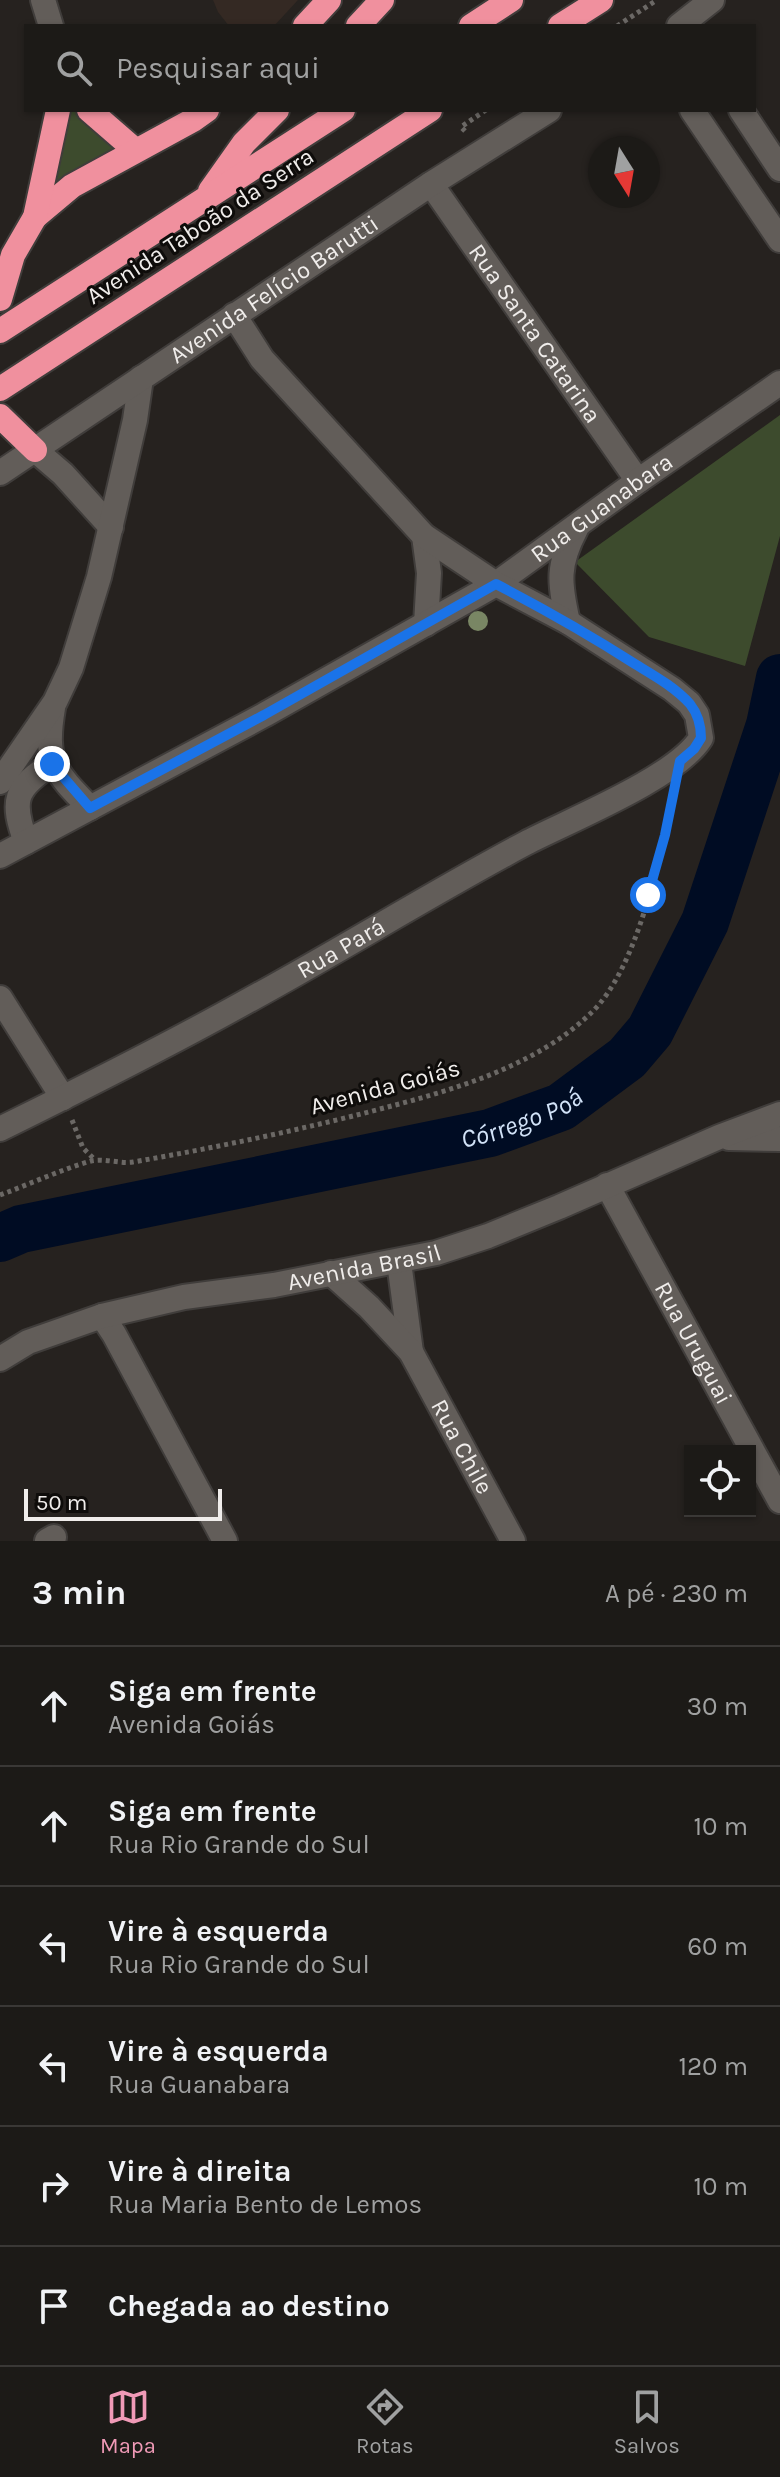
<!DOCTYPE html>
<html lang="pt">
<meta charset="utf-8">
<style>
body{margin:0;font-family:Karla,sans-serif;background:#252320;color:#f1f3f6}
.controls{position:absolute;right:24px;bottom:24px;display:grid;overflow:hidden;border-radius:0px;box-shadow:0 2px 6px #0004}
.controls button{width:72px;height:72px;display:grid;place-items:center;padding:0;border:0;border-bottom:2px solid #3a3836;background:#1c1a17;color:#f1f3f6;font:40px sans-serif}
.compass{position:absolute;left:588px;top:136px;width:72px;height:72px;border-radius:50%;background:#1c1a17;box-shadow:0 2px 6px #0004;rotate:169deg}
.scale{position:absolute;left:24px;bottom:20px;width:198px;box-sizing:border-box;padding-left:8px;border:4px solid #f0edeb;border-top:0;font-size:22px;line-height:28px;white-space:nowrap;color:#f0edeb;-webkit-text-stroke:6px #0e0c0a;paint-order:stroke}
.stop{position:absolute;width:24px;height:24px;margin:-18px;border:6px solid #1a73e8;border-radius:50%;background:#fff}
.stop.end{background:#1a73e8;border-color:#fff;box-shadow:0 2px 8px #0008}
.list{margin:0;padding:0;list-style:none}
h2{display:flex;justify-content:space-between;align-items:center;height:104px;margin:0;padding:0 32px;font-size:34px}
h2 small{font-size:26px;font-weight:400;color:#a0a1a1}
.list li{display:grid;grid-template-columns:52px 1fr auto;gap:24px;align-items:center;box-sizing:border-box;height:120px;padding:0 32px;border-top:2px solid #3a3836}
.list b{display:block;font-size:30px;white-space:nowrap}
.list p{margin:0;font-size:26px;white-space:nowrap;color:#a0a1a1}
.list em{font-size:26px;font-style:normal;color:#a0a1a1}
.icon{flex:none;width:44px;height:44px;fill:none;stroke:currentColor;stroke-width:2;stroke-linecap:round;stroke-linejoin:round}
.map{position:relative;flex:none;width:780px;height:1541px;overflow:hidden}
.search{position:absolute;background:#1c1a17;box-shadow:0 2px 6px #0004;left:24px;right:24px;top:24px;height:88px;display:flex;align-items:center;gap:20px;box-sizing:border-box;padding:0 28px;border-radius:0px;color:#a0a1a1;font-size:30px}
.sheet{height:824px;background:#1c1a17}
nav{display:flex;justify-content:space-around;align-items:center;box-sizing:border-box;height:112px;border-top:2px solid #3a3836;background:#1c1a17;font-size:22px;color:#a0a1a1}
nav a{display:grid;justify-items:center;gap:4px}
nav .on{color:#f09ab7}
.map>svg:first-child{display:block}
</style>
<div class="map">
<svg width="780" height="1541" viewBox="0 0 780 1541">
<rect width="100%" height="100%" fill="#26221f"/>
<!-- built -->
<path fill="#342923" d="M213,0H298L274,26H229L218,12Z"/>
<!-- green -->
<g fill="#3d4b2d">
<path d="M65,110H79L121,149L49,196Z"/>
<path d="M780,415V536L745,666L649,637L575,562Z"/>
</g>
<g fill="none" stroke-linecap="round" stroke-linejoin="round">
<!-- river -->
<path stroke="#000c23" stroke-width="48" id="s1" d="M0,1238L21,1229L490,1133L561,1107L627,1058L650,1031L705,922L770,725L780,678"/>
<defs>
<g id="street">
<path d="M43,0L51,26"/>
<path id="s2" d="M431,184L638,481"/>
<path d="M35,450L63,474L111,527"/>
<path d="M424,536L429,573L426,624"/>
<path d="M568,622C559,583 557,565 576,529"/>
<path d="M53,708C44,761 54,771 90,808"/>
<path d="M0,782L55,702L71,668L99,577L135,420L141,378"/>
<path d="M26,842C11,801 14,788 52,764"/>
<path id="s3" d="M0,856L264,715L496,584L638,481L780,383"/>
<path d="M0,998L63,1098"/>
<path id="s4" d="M0,1129C81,1089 163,1048 242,1004C338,952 430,894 526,843C570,820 676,778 701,738L697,715L689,703L672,689L568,622L496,584L424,536L262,359L234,315"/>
<path id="s5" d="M607,1185L780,1501"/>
<path d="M399,1262L411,1352"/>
<path id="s6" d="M331,1273L369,1307L411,1352L513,1541"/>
<path d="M102,1316L114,1334L225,1541"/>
<path d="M47,1541L54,1537"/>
</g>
<g id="secondary">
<path d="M679,26L712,0"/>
<path d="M692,110L780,240"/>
<path d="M741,110L780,169"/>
<path id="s7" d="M0,473L431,184L549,110"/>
<path d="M729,1138L780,1139"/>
<path id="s8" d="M0,1359L28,1342L102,1316L184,1297L274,1285L436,1253L488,1236L559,1207L719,1137L780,1114"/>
</g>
<g id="highway">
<path d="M305,26L329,0"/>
<path d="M358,26L382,0"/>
<path d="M471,26L511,0"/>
<path d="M560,26L601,0"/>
<path d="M89,110L135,150"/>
<path d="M210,191L244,143L277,110"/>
<path d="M35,217L72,186L193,120L207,110"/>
<path d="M0,299L13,255L35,217L58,110"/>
<path d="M0,331L343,110"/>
<path d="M0,389L430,110"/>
<path d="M0,416L35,450"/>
</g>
</defs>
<!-- street casing -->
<use href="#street" stroke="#403d3b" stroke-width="28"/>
<!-- secondary casing -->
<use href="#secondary" stroke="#403d3b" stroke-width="28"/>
<!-- highway casing -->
<use href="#highway" stroke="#403d3b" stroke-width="28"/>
<!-- path -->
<g stroke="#6b6865" stroke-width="5" stroke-dasharray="4 4" stroke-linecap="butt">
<path d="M617,26L657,0"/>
<path d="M465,131L461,127L486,110"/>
<path d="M72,1120L83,1148L95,1160"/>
<path d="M0,1195C30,1184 60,1170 91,1161C104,1158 120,1164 133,1162C208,1149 280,1134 353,1116C434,1095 529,1073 591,1013C638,968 660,857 673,794"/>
</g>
<!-- street -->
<use href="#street" stroke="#625d59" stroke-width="24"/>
<!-- secondary -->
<use href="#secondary" stroke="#625d59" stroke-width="24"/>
<!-- highway -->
<use href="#highway" stroke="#f0909e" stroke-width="24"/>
</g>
<!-- trees -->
<circle fill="#798664" cx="478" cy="621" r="10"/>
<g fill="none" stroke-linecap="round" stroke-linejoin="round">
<!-- route -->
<path stroke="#1a73e8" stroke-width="10" d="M52,764L90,808L264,715L496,584C544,609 590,635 635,664C653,675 675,687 690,704C698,714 701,725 701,738L694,749L680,761L665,835L648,895"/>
</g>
<g text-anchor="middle" stroke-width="6" stroke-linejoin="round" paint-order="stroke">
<!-- street labels -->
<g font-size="24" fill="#f0edeb" stroke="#0e0c0a">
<text transform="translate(200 226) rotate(-33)" y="8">Avenida Taboão da Serra</text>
<text dy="8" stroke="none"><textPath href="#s7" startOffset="330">Avenida Felício Barutti</textPath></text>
<text dy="8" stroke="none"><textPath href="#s2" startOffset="182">Rua Santa Catarina</textPath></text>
<text dy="8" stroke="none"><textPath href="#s3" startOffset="696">Rua Guanabara</textPath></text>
<text dy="8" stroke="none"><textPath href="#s4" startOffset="386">Rua Pará</textPath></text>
<text transform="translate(385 1087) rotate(-15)" y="8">Avenida Goiás</text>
<text dy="8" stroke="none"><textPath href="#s8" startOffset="378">Avenida Brasil</textPath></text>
<text dy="8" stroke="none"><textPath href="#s5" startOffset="180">Rua Uruguai</textPath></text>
<text dy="8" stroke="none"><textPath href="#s6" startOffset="220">Rua Chile</textPath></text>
</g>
<!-- water labels -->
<g font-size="26" font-style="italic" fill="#d2e3f8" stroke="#0e0c0a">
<text dy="9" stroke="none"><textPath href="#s1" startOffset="536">Córrego Poá</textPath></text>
</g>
</g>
</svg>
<div class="controls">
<button><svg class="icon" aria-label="locate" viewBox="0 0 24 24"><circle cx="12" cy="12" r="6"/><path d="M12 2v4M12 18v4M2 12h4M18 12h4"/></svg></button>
</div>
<svg class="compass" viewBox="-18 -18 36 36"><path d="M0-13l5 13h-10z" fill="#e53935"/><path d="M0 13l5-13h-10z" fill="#a0a1a1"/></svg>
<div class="scale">50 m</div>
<div class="stop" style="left:648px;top:895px"></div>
<div class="stop end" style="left:52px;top:764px"></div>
<div class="search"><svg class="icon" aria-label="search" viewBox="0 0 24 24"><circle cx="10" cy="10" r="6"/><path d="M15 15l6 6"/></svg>Pesquisar aqui</div>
</div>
<section class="sheet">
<h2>3 min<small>A pé · 230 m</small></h2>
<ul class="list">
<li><svg class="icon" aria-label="ahead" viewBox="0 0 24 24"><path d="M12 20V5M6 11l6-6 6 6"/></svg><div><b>Siga em frente</b><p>Avenida Goiás</p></div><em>30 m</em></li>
<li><svg class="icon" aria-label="ahead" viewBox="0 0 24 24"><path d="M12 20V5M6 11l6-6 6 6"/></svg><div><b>Siga em frente</b><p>Rua Rio Grande do Sul</p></div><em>10 m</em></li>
<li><svg class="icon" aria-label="left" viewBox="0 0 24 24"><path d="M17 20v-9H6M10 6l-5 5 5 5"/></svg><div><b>Vire à esquerda</b><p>Rua Rio Grande do Sul</p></div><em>60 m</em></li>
<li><svg class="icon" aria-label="left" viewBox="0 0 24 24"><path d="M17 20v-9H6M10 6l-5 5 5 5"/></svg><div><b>Vire à esquerda</b><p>Rua Guanabara</p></div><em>120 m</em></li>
<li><svg class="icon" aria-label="right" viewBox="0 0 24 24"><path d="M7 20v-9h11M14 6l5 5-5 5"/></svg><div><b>Vire à direita</b><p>Rua Maria Bento de Lemos</p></div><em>10 m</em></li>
<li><svg class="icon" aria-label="arrive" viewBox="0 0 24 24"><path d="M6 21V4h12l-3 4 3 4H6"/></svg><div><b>Chegada ao destino</b></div></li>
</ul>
</section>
<nav>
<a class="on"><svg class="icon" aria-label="map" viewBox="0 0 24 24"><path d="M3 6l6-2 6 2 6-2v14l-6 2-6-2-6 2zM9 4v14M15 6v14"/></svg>Mapa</a>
<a><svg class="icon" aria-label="directions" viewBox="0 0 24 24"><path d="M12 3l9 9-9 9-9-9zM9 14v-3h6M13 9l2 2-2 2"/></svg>Rotas</a>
<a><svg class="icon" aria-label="saved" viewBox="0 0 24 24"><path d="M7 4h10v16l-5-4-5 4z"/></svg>Salvos</a>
</nav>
